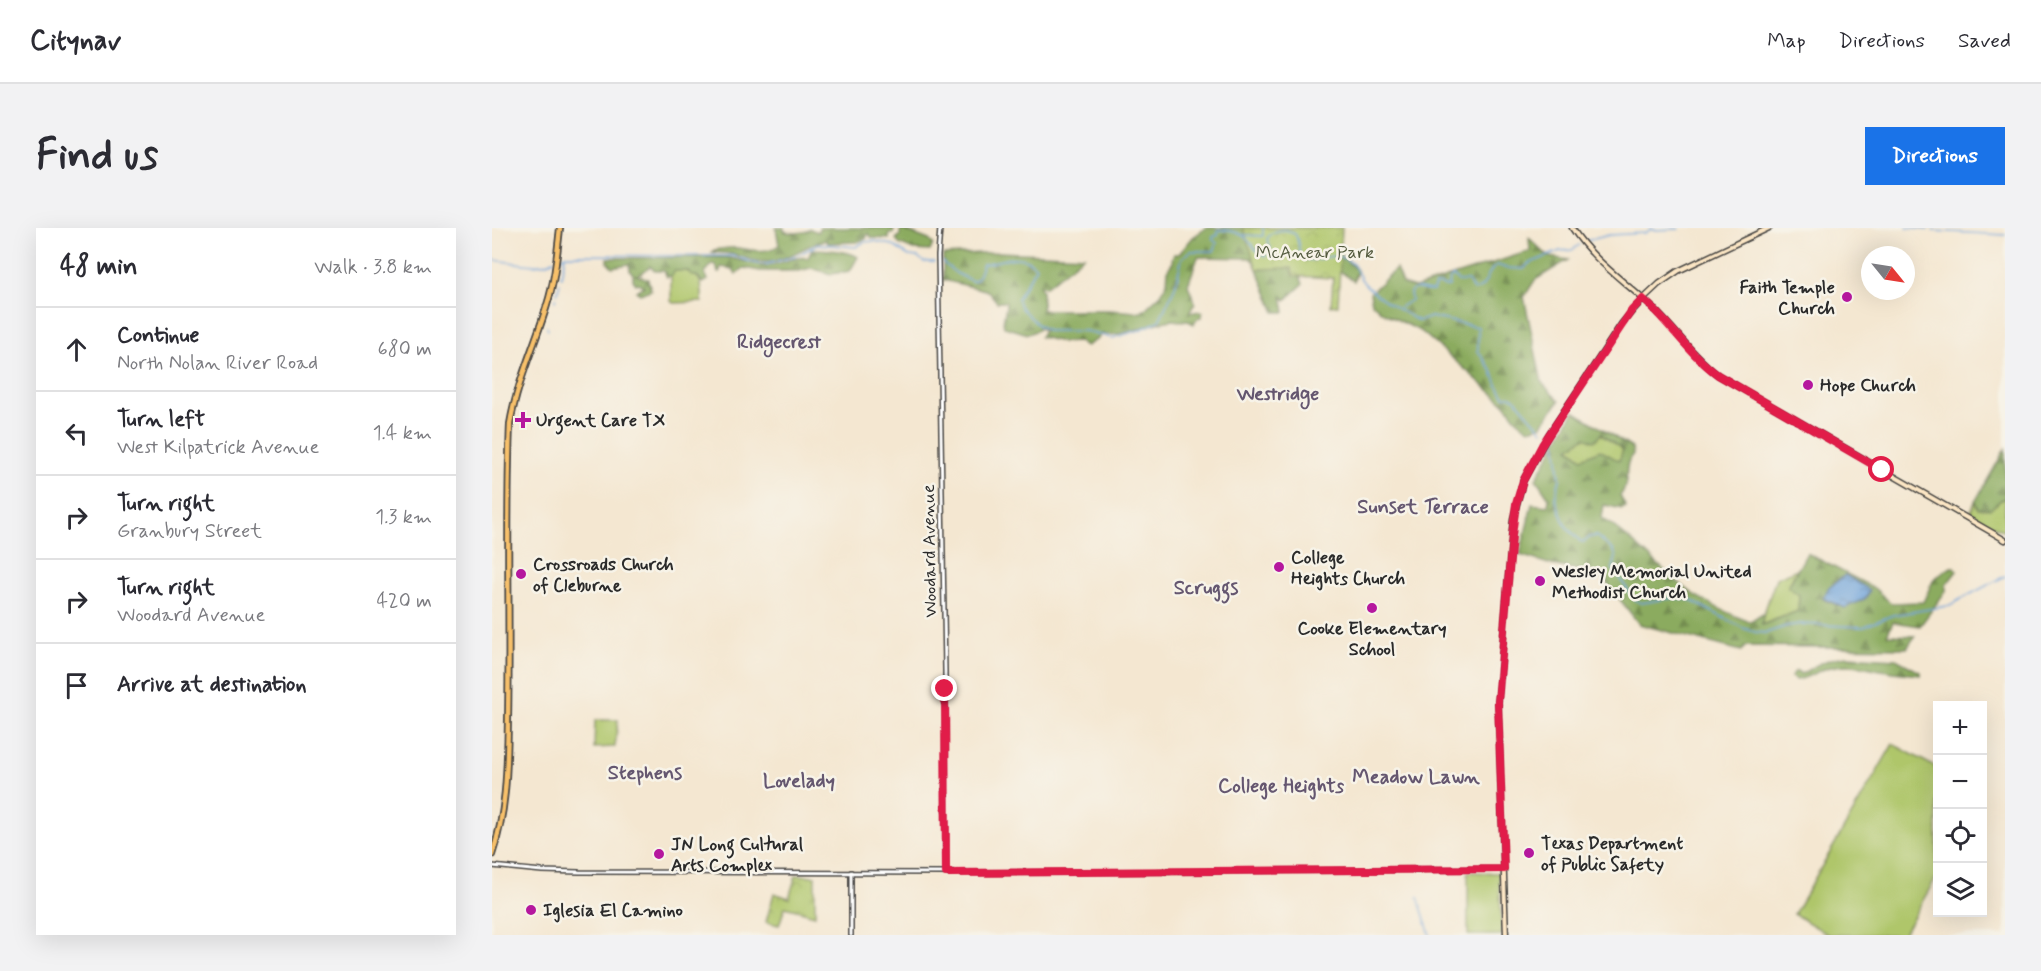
<!DOCTYPE html>
<meta charset="utf-8">
<style>
body{margin:0;font-family:Mynerve,sans-serif;background:#f2f2f3;color:#2b2b33}
.controls{position:absolute;right:18px;bottom:18px;display:grid;overflow:hidden;border-radius:0px;box-shadow:0 6px 24px #0002}
.controls button{width:54px;height:54px;display:grid;place-items:center;padding:0;border:0;border-bottom:2px solid #e1e1e2;background:#fff;color:#2b2b33;font:30px sans-serif}
.compass{position:absolute;left:1369px;top:18px;width:54px;height:54px;border-radius:50%;background:#fff;box-shadow:0 6px 24px #0002;rotate:120deg}
.stop{position:absolute;width:18px;height:18px;margin:-14px;border:4px solid #e11d48;border-radius:50%;background:#fff}
.stop.end{background:#e11d48;border-color:#fff;box-shadow:0 2px 6px #0008}
.list{margin:0;padding:0;list-style:none}
h2{display:flex;justify-content:space-between;align-items:center;height:78px;margin:0;padding:0 24px;font-size:26px}
h2 small{font-size:20px;font-weight:400;color:#7c7c81}
.list li{display:grid;grid-template-columns:39px 1fr auto;gap:18px;align-items:center;box-sizing:border-box;height:84px;padding:0 24px;border-top:2px solid #e1e1e2}
.list b{display:block;font-size:22px;white-space:nowrap}
.list p{margin:0;font-size:20px;white-space:nowrap;color:#7c7c81}
.list em{font-size:20px;font-style:normal;color:#7c7c81}
.icon{flex:none;width:33px;height:33px;fill:none;stroke:currentColor;stroke-width:2;stroke-linecap:round;stroke-linejoin:round}
.map{position:relative;flex:none;width:1513px;height:707px;overflow:hidden;border-radius:0px}
header{display:flex;align-items:center;gap:36px;box-sizing:border-box;height:84px;padding:0 30px;background:#fff;border-bottom:2px solid #e1e1e2}
header strong{font-size:28px}
nav{display:flex;gap:33px;margin-inline-start:auto;font-size:21px}
.intro{display:flex;align-items:center;justify-content:space-between;box-sizing:border-box;height:144px;padding:0 36px}
h1{margin:0;font-size:42px}
.button{padding:15px 27px;border-radius:0px;background:#1a73e8;color:#fff;font-size:21px;font-weight:700}
main{display:flex;gap:36px;padding:0 36px}
aside{flex:1;background:#fff;border-radius:0px;box-shadow:0 6px 24px #0002}
.map>svg:first-child{display:block}
</style>
<header>
<strong>Citynav</strong>
<nav><a>Map</a><a>Directions</a><a>Saved</a></nav>
</header>
<div class="intro"><h1>Find us</h1><a class="button">Directions</a></div>
<main>
<aside>
<h2>48 min<small>Walk · 3.8 km</small></h2>
<ul class="list">
<li><svg class="icon" aria-label="ahead" viewBox="0 0 24 24"><path d="M12 20V5M6 11l6-6 6 6"/></svg><div><b>Continue</b><p>North Nolan River Road</p></div><em>680 m</em></li>
<li><svg class="icon" aria-label="left" viewBox="0 0 24 24"><path d="M17 20v-9H6M10 6l-5 5 5 5"/></svg><div><b>Turn left</b><p>West Kilpatrick Avenue</p></div><em>1.4 km</em></li>
<li><svg class="icon" aria-label="right" viewBox="0 0 24 24"><path d="M7 20v-9h11M14 6l5 5-5 5"/></svg><div><b>Turn right</b><p>Granbury Street</p></div><em>1.3 km</em></li>
<li><svg class="icon" aria-label="right" viewBox="0 0 24 24"><path d="M7 20v-9h11M14 6l5 5-5 5"/></svg><div><b>Turn right</b><p>Woodard Avenue</p></div><em>420 m</em></li>
<li><svg class="icon" aria-label="arrive" viewBox="0 0 24 24"><path d="M6 21V4h12l-3 4 3 4H6"/></svg><div><b>Arrive at destination</b></div></li>
</ul>
</aside>
<div class="map">
<svg width="1513" height="707" viewBox="0 0 1513 707">
<defs>
<pattern id="forest-firs" width="22" height="20" patternUnits="userSpaceOnUse" patternTransform="scale(1.5)"><rect width="22" height="20" fill="#8bab5f"/><path d="M5 1l3.5 6h-7zM16 11l3.5 6h-7z" fill="#728b4f"/></pattern>
<pattern id="park-crowns" width="20" height="18" patternUnits="userSpaceOnUse" patternTransform="scale(1.5)"><rect width="20" height="18" fill="#afc66b"/><path d="M2 6a3 3 0 1 1 6 0M12 15a3 3 0 1 1 6 0" fill="none" stroke="#97aa5d"/></pattern>
<pattern id="water-ripples" width="26" height="14" patternUnits="userSpaceOnUse" patternTransform="scale(1.5)"><rect width="26" height="14" fill="#6da2da"/><path d="M2 4q2-2 4 0t4 0M15 11q2-2 4 0t4 0" fill="none" stroke="#5a84b1"/></pattern>
</defs>
<rect width="100%" height="100%" fill="#f7f3e8"/>
<filter id="ink" filterUnits="userSpaceOnUse"><feTurbulence type="fractalNoise" baseFrequency=".0167" numOctaves="2"/><feDisplacementMap in="SourceGraphic" scale="12" xChannelSelector="R" yChannelSelector="G"/><feConvolveMatrix kernelMatrix="1 2 1 2 8 2 1 2 1" color-interpolation-filters="sRGB"/></filter>
<filter id="wash" filterUnits="userSpaceOnUse"><feTurbulence type="fractalNoise" baseFrequency=".008" numOctaves="4" result="noise"/><feDisplacementMap in="SourceGraphic" scale="24" xChannelSelector="R" yChannelSelector="G"/><feGaussianBlur stdDeviation="1.35" result="paint"/><feColorMatrix in="noise" values="0 0 0 0 0 0 0 0 0 0 0 0 0 0 0 0 0 1.4 0 .05"/><feComposite in="paint" operator="in"/></filter>
<g filter="url(#wash)">
<rect width="100%" height="100%" fill="#f4e7d1"/>
<!-- green -->
<g fill="#afc66b" stroke="#6d784b" stroke-width="1.5">
<path d="M186,42C209,44 211,54 210,74L181,75L179,73V48L181,44Z"/>
<path d="M1108,206L1131,222L1127,234L1090,230L1077,219L1093,209Z"/>
<path d="M1510,271H1513V304L1478,285L1483,274L1486,280C1497,282 1502,279 1510,271Z"/>
<path d="M1305,341L1296,359L1307,367L1306,383L1269,397C1273,379 1279,367 1284,350Z"/>
<path d="M103,492H126L123,519L102,520Z"/>
<path d="M1401,516L1445,540V648L1411,707H1337L1302,686Z"/>
<path d="M976,644L1007,645L1010,707H976Z"/>
</g>
<!-- forest -->
<g fill="url(#forest-firs)" stroke="#5b6b45" stroke-width="1.5" fill-rule="evenodd">
<path d="M284,0H292V3C298,6 314,5 318,1L326,4L327,0H401L402,4L401,5H397V11L380,10L376,5L374,11L365,14L336,15L334,12C314,16 298,32 276,34C265,35 254,30 244,27C236,25 227,25 220,24L222,22C229,21 238,19 246,20C261,22 274,26 287,17Z"/>
<path d="M714,0H817L865,42L862,53L843,40L808,48L811,56L794,72L790,68L793,84H783L762,34L758,30L706,29L696,57L703,75L697,85L708,83L711,84L709,89L704,92L702,96L694,92C688,94 685,92 680,92C655,95 633,110 609,106L606,111L594,118L586,113L570,114L548,109L552,102L547,100L546,102L536,106L512,99C509,92 515,83 514,74H505L497,64L493,62L451,52V27L508,24L592,28L553,59L547,57L550,63V82H616L646,84L652,82L669,66L675,55L676,41L681,34L680,31L682,26H687L701,9Z"/>
<path d="M411,2L437,12L441,16L438,23L421,22L407,16L404,11L408,7V3Z"/>
<path d="M1037,10L1057,29L1076,32L1043,52L1032,69L1050,155L1067,173L1049,198L1037,201L1026,193L1013,176L930,104L890,84L880,75L878,65L904,41L910,56L923,60L1038,23Z"/>
<path d="M320,21C330,21 359,23 366,29L358,43L339,46L319,40L307,43H268L252,40L244,46L241,41L229,39L227,45H226L224,37L220,36L213,45L216,52L211,55L205,48H200L196,43H182L181,47L175,49L172,43H163L158,38L150,45L144,47L156,51L159,62L148,66L144,63L152,58L146,55L144,56L141,52V46L138,43L137,36L120,39L116,34V30H118L232,29C246,30 260,37 274,37C289,37 302,27 316,30Z"/>
<path d="M1082,183L1140,220L1141,226C1130,237 1139,255 1128,268L1134,279L1130,281L1112,277L1110,290C1141,311 1166,339 1196,362C1213,375 1238,386 1258,394L1271,386L1270,397L1306,383L1307,367L1296,359L1315,325L1382,360L1399,375L1431,374L1442,351L1459,339H1462L1465,343L1454,357V363L1428,398L1401,394L1395,407L1423,408L1415,420L1254,418L1249,423L1147,396L1108,346L1060,337L1028,327L1040,276L1056,278L1057,270L1044,251ZM1109,206L1131,222L1127,233L1108,222L1090,230L1077,220L1093,209L1102,213ZM1348,350L1374,370L1353,380L1332,372L1331,370Z"/>
<path d="M1513,221V271H1510L1498,281L1486,280L1483,274Z"/>
<path d="M1356,428L1404,431L1428,444L1429,447C1418,446 1406,445 1395,443C1374,440 1361,434 1339,439C1326,442 1317,450 1304,452L1299,449L1301,445L1305,443L1309,446C1326,436 1335,430 1356,428Z"/>
</g>
<!-- park -->
<g fill="url(#park-crowns)" stroke="#6d784b" stroke-width="1.5">
<path d="M751,0H850L846,77L839,78L841,50L802,48L799,40L765,41Z"/>
<path d="M304,647L323,648V687L293,679L287,697L274,694L282,665L297,670Z"/>
</g>
<!-- water -->
<path fill="url(#water-ripples)" stroke="#4c6682" stroke-width="1.5" d="M1353,347L1378,362L1374,370L1353,380L1331,370L1337,360Z"/>
<g fill="none" stroke-linecap="round" stroke-linejoin="round">
<!-- stream -->
<g stroke="#6da2da" stroke-width="1.5">
<path d="M1415,0L1436,2"/>
<path d="M1159,2L1187,1"/>
<path d="M1441,3L1513,7"/>
<path d="M750,7L771,8V0"/>
<path d="M1094,13L1117,7L1153,5L1160,0"/>
<path d="M67,30L75,27L241,28L266,36H276L306,27L326,16L364,19L372,14L382,13L400,17L417,28L426,29L432,34H442"/>
<path d="M0,32C21,33 43,42 62,32"/>
<path d="M450,34L464,45L480,53L485,51L491,36C509,34 529,22 544,39L525,71L529,80L546,97L556,103H594L620,110L645,103L667,93L683,59L690,30L699,23H722L725,15L721,12V9L726,7V2C736,2 748,4 755,11C762,18 763,24 773,28L779,21L775,11C779,1 796,0 803,6C808,13 806,23 809,30C823,36 838,24 852,30C867,37 863,45 872,55C881,66 910,84 923,91L927,93L939,89L986,99V123L1000,143L1005,157L1012,168H1019L1024,172L1051,203"/>
<path d="M69,49L73,27"/>
<path d="M65,65L68,55"/>
<path d="M63,73L64,70"/>
<path d="M907,80L919,72L918,64C926,57 931,64 941,63L943,57L948,56L954,59L957,58L958,50L961,48L966,53H976L981,62C997,61 992,44 1005,37L1014,40L1032,41L1036,36L1068,23L1080,22L1087,17"/>
<path d="M55,99L56,102"/>
<path d="M1061,209L1064,214L1068,251L1063,270L1073,297L1088,313L1092,314L1098,309L1104,308L1121,322L1124,328L1121,341L1142,371L1149,375L1180,370L1196,371L1251,400L1263,404L1274,405L1295,398L1309,396L1371,399L1401,387L1456,378L1513,348"/>
<path d="M926,669L938,707"/>
</g>
</g>
</g>
<g filter="url(#ink)">
<g fill="none" stroke-linecap="round" stroke-linejoin="round">
<defs>
<g id="tertiary">
<path d="M448,0L446,28L453,442L454,645"/>
<path d="M0,638L50,643L87,644L460,645L1012,641"/>
<path d="M359,707V644"/>
</g>
<g id="secondary">
<path d="M1080,0C1103,35 1133,53 1162,81C1184,102 1201,128 1226,147L1513,312"/>
<path d="M1014,707L1006,474L1021,291L1031,253L1057,206L1130,95L1151,71L1167,56L1186,43L1277,0"/>
</g>
<path id="primary" d="M0,627C15,583 15,538 16,492C18,393 14,294 18,196C25,154 43,117 55,77C63,52 65,26 68,0"/>
</defs>
<!-- tertiary casing -->
<use href="#tertiary" stroke="#494744" stroke-width="6"/>
<!-- secondary casing -->
<use href="#secondary" stroke="#494744" stroke-width="7"/>
<!-- primary casing -->
<use href="#primary" stroke="#494744" stroke-width="8"/>
<!-- tertiary -->
<use href="#tertiary" stroke="#fff" stroke-width="3"/>
<!-- secondary -->
<use href="#secondary" stroke="#fce6c4" stroke-width="4"/>
<!-- primary -->
<use href="#primary" stroke="#f7c06b" stroke-width="4.5"/>
</g>
</g>
<g fill="none" stroke-linecap="round" stroke-linejoin="round" filter="url(#ink)">
<!-- route -->
<path stroke="#e11d48" stroke-width="8" d="M453,461L454,645L1012,641L1006,474L1020,307L1024,276L1031,253L1050,217L1140,82L1151,71C1178,95 1197,126 1226,147L1390,242"/>
</g>
<!-- markers -->
<g fill="#b5179e" stroke="#f7f3e8" stroke-width="2">
<circle cx="1355" cy="69" r="6"/>
<circle cx="1316" cy="157" r="6"/>
<path d="M28 183h6v6h6v6h-6v6h-6v-6h-6v-6h6z"/>
<circle cx="787" cy="339" r="6"/>
<circle cx="29" cy="346" r="6"/>
<circle cx="1048" cy="353" r="6"/>
<circle cx="880" cy="380" r="6"/>
<circle cx="1037" cy="625" r="6"/>
<circle cx="167" cy="626" r="6"/>
<circle cx="39" cy="682" r="6"/>
</g>
<g text-anchor="middle" stroke-width="5" stroke-linejoin="round" paint-order="stroke">
<!-- park labels -->
<g font-size="18" fill="#535a3e" stroke="#f7f3e8">
<text x="823" y="30">McAnear Park</text>
</g>
<!-- poi labels -->
<g font-size="18" font-weight="bold" fill="#2b2b2b" stroke="#f7f3e8" text-anchor="start">
<text x="1343" y="65" text-anchor="end">Faith Temple<tspan x="1343" dy="21">Church</tspan></text>
<text x="1328" y="163">Hope Church</text>
<text x="44" y="198">Urgent Care TX</text>
<text x="799" y="335">College<tspan x="799" dy="21">Heights Church</tspan></text>
<text x="41" y="342">Crossroads Church<tspan x="41" dy="21">of Cleburne</tspan></text>
<text x="1060" y="349">Wesley Memorial United<tspan x="1060" dy="21">Methodist Church</tspan></text>
<text x="880" y="406" text-anchor="middle">Cooke Elementary<tspan x="880" dy="21">School</tspan></text>
<text x="1049" y="621">Texas Department<tspan x="1049" dy="21">of Public Safety</tspan></text>
<text x="179" y="622">JN Long Cultural<tspan x="179" dy="21">Arts Complex</tspan></text>
<text x="51" y="688">Iglesia El Camino</text>
</g>
<!-- street labels -->
<g font-size="18" fill="#2b2b2b" stroke="#f7f3e8">
<text transform="translate(437 323) rotate(-91)" y="6">Woodard Avenue</text>
</g>
<!-- neighbourhood labels -->
<g font-size="20" font-weight="bold" fill="#655770" stroke="#f7f3e8">
<text x="287" y="120">Ridgecrest</text>
<text x="786" y="172">Westridge</text>
<text x="931" y="285">Sunset Terrace</text>
<text x="714" y="366">Scruggs</text>
<text x="153" y="551">Stephens</text>
<text x="924" y="555">Meadow Lawn</text>
<text x="307" y="559">Lovelady</text>
<text x="789" y="564">College Heights</text>
</g>
</g>
</svg>
<div class="controls">
<button>+</button>
<button>−</button>
<button><svg class="icon" aria-label="locate" viewBox="0 0 24 24"><circle cx="12" cy="12" r="6"/><path d="M12 2v4M12 18v4M2 12h4M18 12h4"/></svg></button>
<button><svg class="icon" aria-label="layers" viewBox="0 0 24 24"><path d="M12 4l9 5-9 5-9-5zM3 14l9 5 9-5"/></svg></button>
</div>
<svg class="compass" viewBox="-18 -18 36 36"><path d="M0-13l5 13h-10z" fill="#e53935"/><path d="M0 13l5-13h-10z" fill="#7c7c81"/></svg>
<div class="stop" style="left:1390px;top:242px"></div>
<div class="stop end" style="left:453px;top:461px"></div>
</div>
</main>
